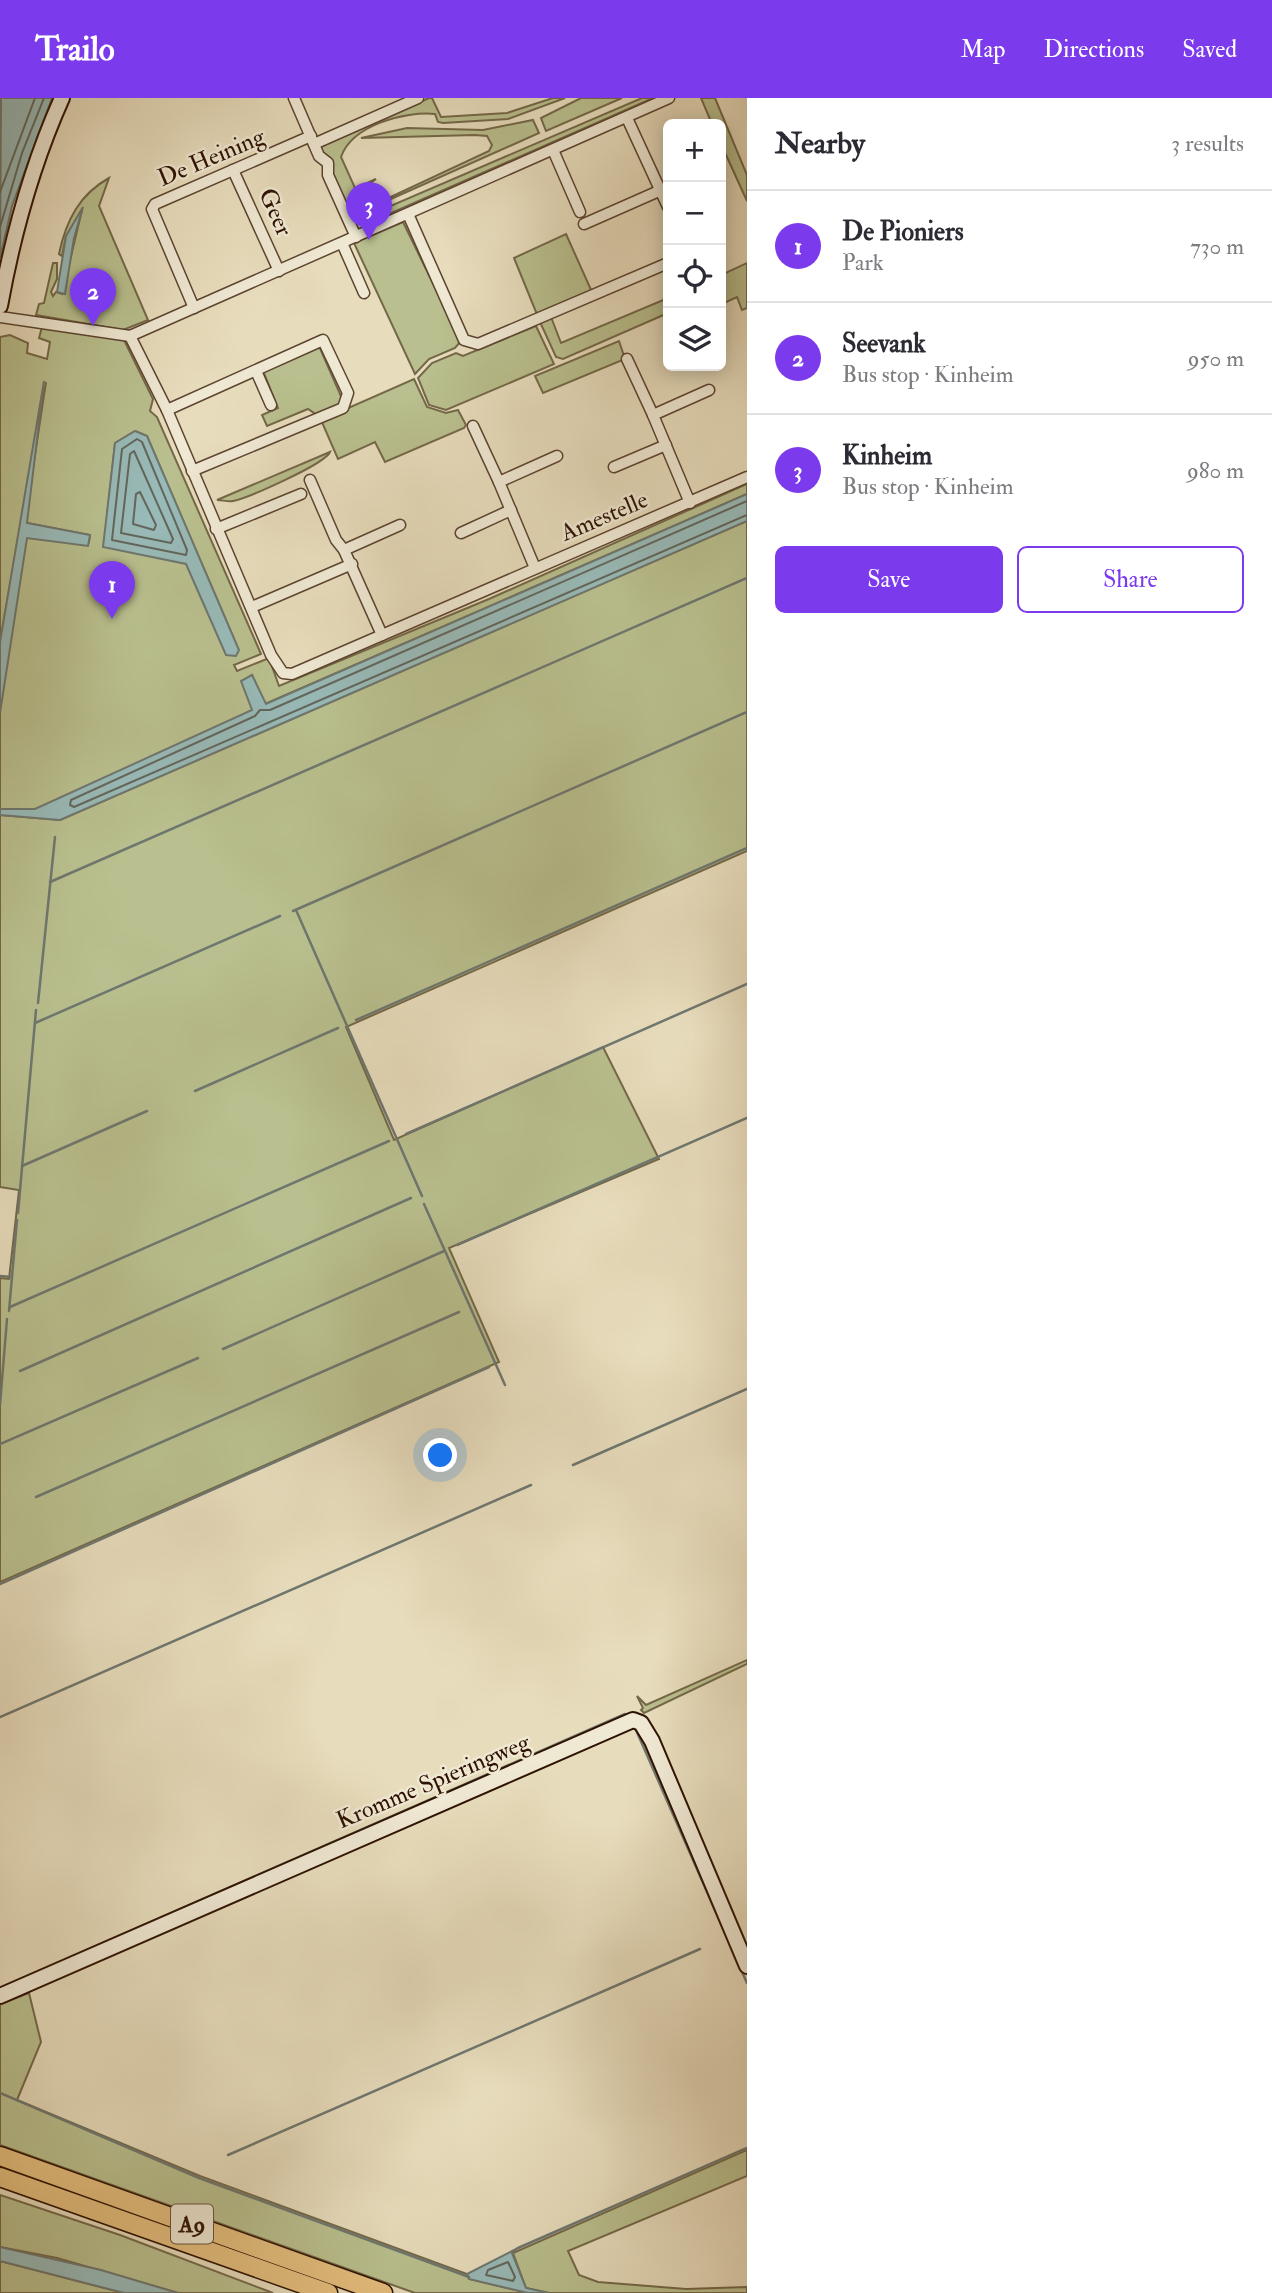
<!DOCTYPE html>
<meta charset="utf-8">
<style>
body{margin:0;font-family:"IM FELL Double Pica",serif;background:#f2f2f3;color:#2b2b33}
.controls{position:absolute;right:21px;top:21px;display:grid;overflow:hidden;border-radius:10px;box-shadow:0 4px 18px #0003}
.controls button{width:63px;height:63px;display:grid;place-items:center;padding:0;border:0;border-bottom:2px solid #e1e1e2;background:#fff;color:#2b2b33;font:35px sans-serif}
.you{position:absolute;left:441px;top:1358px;width:24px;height:24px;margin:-18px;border:5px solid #fff;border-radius:50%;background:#1a73e8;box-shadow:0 0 0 10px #1a73e833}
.badge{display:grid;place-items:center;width:46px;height:46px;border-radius:50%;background:#7c3aed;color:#fff;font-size:23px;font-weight:700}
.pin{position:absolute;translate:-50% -58px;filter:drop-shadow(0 2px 4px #0008)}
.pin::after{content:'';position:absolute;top:37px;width:24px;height:21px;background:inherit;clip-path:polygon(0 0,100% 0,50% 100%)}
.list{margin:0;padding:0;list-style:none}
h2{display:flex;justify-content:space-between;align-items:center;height:91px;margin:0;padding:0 28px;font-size:30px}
h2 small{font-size:23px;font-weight:400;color:#7c7c81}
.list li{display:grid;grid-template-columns:46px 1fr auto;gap:21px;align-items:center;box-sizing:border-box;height:112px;padding:0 28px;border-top:2px solid #e1e1e2}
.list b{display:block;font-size:26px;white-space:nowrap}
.list p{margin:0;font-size:23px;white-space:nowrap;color:#7c7c81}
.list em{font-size:23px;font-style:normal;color:#7c7c81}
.actions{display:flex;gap:14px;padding:21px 28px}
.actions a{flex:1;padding:16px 0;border:2px solid #7c3aed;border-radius:10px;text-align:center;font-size:24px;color:#7c3aed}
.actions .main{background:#7c3aed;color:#fff}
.icon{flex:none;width:38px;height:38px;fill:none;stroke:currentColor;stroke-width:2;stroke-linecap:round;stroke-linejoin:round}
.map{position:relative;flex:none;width:747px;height:2195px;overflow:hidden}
header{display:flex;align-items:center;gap:42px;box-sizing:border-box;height:98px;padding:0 35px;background:#7c3aed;color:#fff}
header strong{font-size:33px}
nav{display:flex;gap:38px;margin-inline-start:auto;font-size:24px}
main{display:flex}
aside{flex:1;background:#fff}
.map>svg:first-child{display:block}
</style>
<header>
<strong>Trailo</strong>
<nav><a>Map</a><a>Directions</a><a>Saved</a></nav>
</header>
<main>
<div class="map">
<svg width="747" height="2195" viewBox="0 0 747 2195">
<rect width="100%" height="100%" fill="#e7dcbc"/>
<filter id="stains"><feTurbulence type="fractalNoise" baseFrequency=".00286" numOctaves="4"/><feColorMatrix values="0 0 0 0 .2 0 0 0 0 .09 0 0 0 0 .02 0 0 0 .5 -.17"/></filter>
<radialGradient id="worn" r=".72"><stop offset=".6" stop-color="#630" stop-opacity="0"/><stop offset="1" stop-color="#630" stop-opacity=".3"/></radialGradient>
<!-- green -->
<g fill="#b9bf8e" stroke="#746848" stroke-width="2" fill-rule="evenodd">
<path d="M429,0H432L441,19L507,15L553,0H565L508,21L443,25L438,24L435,16C405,13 352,27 341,59L359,99L370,108L361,122L353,125C346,109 329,61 320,52L322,48Z"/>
<path d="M581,0H622L546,33L541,20Z"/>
<path d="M642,0H653L364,127L363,124L374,115Z"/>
<path d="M701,0H715L747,77V103L721,46V26H712Z"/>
<path d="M533,22L539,35L382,105H370L361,99L363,87L376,81L369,86L366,93L373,102L380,104L489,53L492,47L487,38L475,37L361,40L407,30L483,32Z"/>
<path d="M109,80L99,108L148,222L123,232L36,217L39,206L44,205L53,165H57V181L51,194L53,198L56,194L62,196L82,112L66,138L62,158L59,156C66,122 80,96 109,80Z"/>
<path d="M403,124L461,243L455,250L429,261L415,276L354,145Z"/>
<path d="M566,136L592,194L538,219L514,160Z"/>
<path d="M747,165V210L742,212L737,199L724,205L721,177Z"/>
<path d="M668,200V215L563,261L556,259L540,224L551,219L561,245Z"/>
<path d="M536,228L554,266L446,312L429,307L418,280L432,265L456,255L463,258Z"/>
<path d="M42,229L124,242L153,301L150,313L157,319L261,556L234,567L237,573L269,560L279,588L489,501L747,386V396L265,606L252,577L248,580L254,613L35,716L0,713V589L24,435L89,444L90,437L27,425V409L46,284L0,544V239L10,237L28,245L27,255L47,261L50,244L39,240ZM135,333L147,338L234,541L187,460L104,447L115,345Z"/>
<path d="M619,243L625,261L543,295L535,278Z"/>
<path d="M319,248L344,305L317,317L308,311L267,328L262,317L278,310L263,273Z"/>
<path d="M414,281L427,309L446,315L458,312L466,327L464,330L385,364L375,344L338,361L321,322Z"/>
<path d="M330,354C325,366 248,400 233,403C228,404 222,402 217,402Z"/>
<path d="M747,423V753L346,929L394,1042L603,949L659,1061L449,1150L499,1264L0,1484V1180L9,1181L19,1092L0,1089V717L60,722Z"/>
<path d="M747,1562V1566L644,1615L641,1612L643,1610L637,1598L646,1607Z"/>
<path d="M29,1895L41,1944L17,2002L200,2078L467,2176L469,2181L528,2195H415L0,2047V1906Z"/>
<path d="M747,2052V2078L568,2153L579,2177L598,2184L686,2191L747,2189V2195H549L526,2190L513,2155Z"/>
<path d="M0,2097L120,2137L273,2195H178L57,2160L0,2149Z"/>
<path d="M0,2163L124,2195H0Z"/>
</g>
<!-- water -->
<g fill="#98bab8" stroke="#6e776f" stroke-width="2">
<path d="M1,0H52L12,108L0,160Z"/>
<path d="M83,109L74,140L65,196L57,194L66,138Z"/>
<path d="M44,283L27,425L90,437L88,448L27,440L0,615V544Z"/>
<path d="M135,333L147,338L239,552L236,558L226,557L186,466L103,449L115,345Z"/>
<path d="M747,396V423L60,722L0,717V711H35L252,612L241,583L252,577L266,606Z"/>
<path d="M0,2149L101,2172L178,2195H124L0,2163Z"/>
<path d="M518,2150L512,2155L526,2190L549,2195H528L469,2181L467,2176Z"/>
</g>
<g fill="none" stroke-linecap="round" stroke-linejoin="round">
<!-- shore -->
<g stroke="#63665c" stroke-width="2">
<path d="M0,94L35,0"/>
<path d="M0,129L22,55L44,0"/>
<path d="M137,341L142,344L187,452L186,457L112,442L122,351Z"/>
<path d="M134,353L173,441L171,445L121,435L130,356Z"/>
<path d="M140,394L156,427L154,432L133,426L136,396Z"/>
<path d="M747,403L270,612H260L255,618L71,702L70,707L74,709L747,417"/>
<path d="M508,2164L515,2179L513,2183L486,2177L488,2172Z"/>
</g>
<!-- stream -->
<g stroke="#6e776f" stroke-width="2.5">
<path d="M50,784L747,480"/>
<path d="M296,812L422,1098"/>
<path d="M293,813L747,614"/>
<path d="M38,905L55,739"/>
<path d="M356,922L747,750"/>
<path d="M35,925L280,818"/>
<path d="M195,993L338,930"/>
<path d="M406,1036L747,886"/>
<path d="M22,1068L147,1013"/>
<path d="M424,1106L505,1287"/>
<path d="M18,1115L36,912"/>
<path d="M457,1147L747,1020"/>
<path d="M0,1178L12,1179"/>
<path d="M10,1209L389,1043"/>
<path d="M9,1213L17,1122"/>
<path d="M223,1251L444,1153"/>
<path d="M20,1273L411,1100"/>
<path d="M0,1307L7,1221"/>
<path d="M0,1346L198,1260"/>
<path d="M573,1367L747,1291"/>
<path d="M36,1399L459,1214"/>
<path d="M0,1486L489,1269"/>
<path d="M0,1619L531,1387"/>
<path d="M636,1632L747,1885"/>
<path d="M0,1890L625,1616"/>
<path d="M0,1995L199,2080L469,2179"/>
<path d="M228,2057L700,1851"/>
<path d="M518,2150L747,2050"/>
</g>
<defs>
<g id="street">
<path d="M294,0L319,58L328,65V77L356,139"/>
<path d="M627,20L668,109"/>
<path d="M314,46L418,0"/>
<path d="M553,52L580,114"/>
<path d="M233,72L279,173"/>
<path d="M408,116L464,242L478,246L668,165"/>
<path d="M584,126L668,89"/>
<path d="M342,145L364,195"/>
<path d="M194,210L152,111L155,106L311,38"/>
<path d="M0,219L130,238L669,0"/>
<path d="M130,238L167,312L271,557L283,575L292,576L747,379"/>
<path d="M627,261L653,317"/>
<path d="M256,273L271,307"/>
<path d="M167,312L323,242L348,295L343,310L192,373"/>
<path d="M473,328L499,384"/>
<path d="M614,369L666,347"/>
<path d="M310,382L336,442L344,452"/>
<path d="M690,405L653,317L709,292"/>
<path d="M216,431L301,396"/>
<path d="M461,435L511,412"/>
<path d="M535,470L499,384L557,358"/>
<path d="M252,509L352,466"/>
<path d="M382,537L344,452L400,427"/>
</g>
<g id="secondary">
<path d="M0,208C13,136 32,67 62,0"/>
<path d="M0,1898L633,1622L641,1625L652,1643L747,1868"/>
</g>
<g id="highway">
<path d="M0,2058L383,2195"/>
<path d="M0,2079L328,2195"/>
</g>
</defs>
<!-- street casing -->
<use href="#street" stroke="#5c4430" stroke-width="13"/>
<!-- secondary casing -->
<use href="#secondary" stroke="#2e1201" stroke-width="18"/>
<!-- highway casing -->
<use href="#highway" stroke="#2e1201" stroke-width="21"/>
<!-- street -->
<use href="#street" stroke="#efe8d3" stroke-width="10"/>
<!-- secondary -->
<use href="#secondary" stroke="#efe8d3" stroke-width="14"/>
<!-- highway -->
<use href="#highway" stroke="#e4be7e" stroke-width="18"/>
</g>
<g text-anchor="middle" stroke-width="5" stroke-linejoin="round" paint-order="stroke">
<!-- shield labels -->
<rect fill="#efe8d3" stroke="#685240" stroke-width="2" x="171" y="2106.5" width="42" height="39" rx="5"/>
<g font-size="23" font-weight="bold" fill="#2e1201">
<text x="192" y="2134">A9</text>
</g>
<!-- street labels -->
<g font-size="24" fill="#2e1201" stroke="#efe8d3">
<text transform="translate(211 59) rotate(-23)" y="8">De Heining</text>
<text transform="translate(276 114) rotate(66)" y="8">Geer</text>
<text transform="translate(604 418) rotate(-23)" y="8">Amestelle</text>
<text transform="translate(433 1683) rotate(-23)" y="8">Kromme Spieringweg</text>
</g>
</g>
<rect width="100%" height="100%" filter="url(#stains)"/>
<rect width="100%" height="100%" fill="url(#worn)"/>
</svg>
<div class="controls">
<button>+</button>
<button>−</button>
<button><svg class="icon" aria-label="locate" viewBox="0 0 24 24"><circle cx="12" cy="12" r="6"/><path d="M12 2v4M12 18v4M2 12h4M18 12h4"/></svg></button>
<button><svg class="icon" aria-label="layers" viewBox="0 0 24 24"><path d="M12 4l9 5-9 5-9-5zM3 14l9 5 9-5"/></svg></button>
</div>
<div class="you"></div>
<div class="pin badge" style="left:112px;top:521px">1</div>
<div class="pin badge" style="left:93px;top:228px">2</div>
<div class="pin badge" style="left:369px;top:142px">3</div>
</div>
<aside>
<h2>Nearby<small>3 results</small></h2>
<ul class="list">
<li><span class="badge">1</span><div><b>De Pioniers</b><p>Park</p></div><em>730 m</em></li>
<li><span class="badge">2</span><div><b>Seevank</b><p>Bus stop · Kinheim</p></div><em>950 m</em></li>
<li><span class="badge">3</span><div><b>Kinheim</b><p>Bus stop · Kinheim</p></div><em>980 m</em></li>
</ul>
<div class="actions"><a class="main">Save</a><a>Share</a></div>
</aside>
</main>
